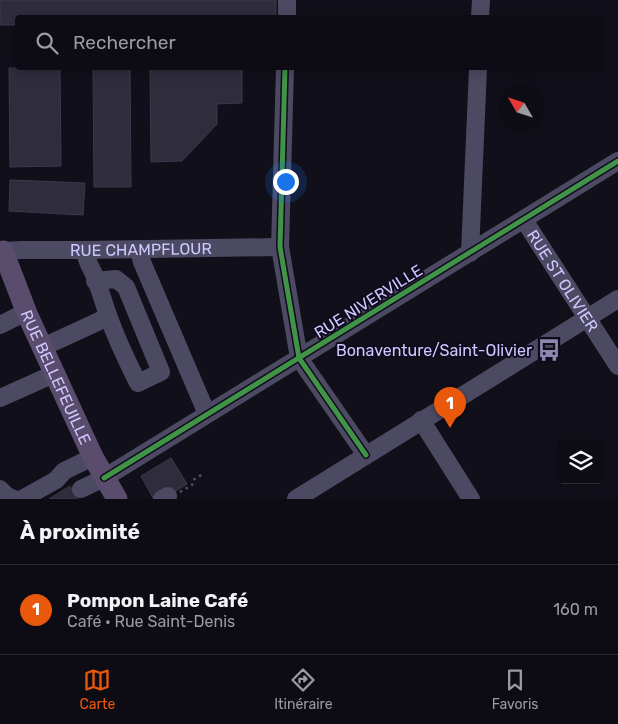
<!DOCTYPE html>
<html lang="fr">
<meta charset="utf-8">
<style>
body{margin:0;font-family:Rubik,sans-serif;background:#1b1921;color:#f1f3f6}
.controls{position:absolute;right:15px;bottom:15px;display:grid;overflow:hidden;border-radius:5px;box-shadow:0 2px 12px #0003}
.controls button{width:45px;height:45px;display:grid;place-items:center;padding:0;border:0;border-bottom:1px solid #2d2b33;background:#0d0b13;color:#f1f3f6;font:25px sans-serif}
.compass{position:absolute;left:498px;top:85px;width:45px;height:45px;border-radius:50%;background:#0d0b13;box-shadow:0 2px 12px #0003;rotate:309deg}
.you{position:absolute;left:285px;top:181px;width:18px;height:18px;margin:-12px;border:4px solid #fff;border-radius:50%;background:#1a73e8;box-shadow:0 0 0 8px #1a73e833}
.badge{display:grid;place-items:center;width:32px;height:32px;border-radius:50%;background:#ea580c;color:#fff;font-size:16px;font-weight:700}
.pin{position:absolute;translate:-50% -41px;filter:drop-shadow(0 1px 2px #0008)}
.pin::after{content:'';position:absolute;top:26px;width:18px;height:15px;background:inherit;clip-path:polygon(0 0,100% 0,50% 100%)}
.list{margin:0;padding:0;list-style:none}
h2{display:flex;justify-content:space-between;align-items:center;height:65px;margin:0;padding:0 20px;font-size:21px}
h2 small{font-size:16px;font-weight:400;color:#9a9ba0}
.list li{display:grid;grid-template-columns:32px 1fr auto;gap:15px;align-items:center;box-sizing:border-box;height:90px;padding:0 20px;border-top:1px solid #2d2b33}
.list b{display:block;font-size:19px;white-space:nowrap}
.list p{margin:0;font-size:16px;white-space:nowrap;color:#9a9ba0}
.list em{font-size:16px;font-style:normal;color:#9a9ba0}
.icon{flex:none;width:28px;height:28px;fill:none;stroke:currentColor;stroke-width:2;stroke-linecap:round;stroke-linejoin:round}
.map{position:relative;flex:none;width:618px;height:499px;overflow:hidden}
.search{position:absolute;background:#0d0b13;box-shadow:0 2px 12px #0003;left:15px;right:15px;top:15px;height:55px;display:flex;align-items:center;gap:12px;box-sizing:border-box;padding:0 18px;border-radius:5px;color:#9a9ba0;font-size:19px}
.sheet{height:155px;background:#0d0b13}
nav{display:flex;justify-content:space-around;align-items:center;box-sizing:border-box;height:70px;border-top:1px solid #2d2b33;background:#0d0b13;font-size:14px;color:#9a9ba0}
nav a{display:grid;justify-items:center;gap:2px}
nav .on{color:#ea580c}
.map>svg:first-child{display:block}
</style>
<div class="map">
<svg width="618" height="499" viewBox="0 0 618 499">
<rect width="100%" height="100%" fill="#110f19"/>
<!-- building -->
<g fill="#2f2c3c" stroke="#3c394e">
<path d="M0,0H276V18H18V25H0Z"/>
<path d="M9,68H60L61,166L10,167Z"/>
<path d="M93,68H130L131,187H94Z"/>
<path d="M150,68H242V103L217,104V124L182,161L151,162Z"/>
<path d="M10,180L85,183L83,215L9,211Z"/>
<path d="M171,458L187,484L173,493L169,488L153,498L141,476Z"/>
<path d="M70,486L78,499H49Z"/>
</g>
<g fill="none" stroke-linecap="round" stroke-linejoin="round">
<!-- path -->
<path stroke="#485664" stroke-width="2.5" stroke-dasharray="2.5 4" stroke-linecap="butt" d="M180,492L192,485L193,480L203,474"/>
<!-- minor -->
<g stroke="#4c4a62" stroke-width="18">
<path d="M287,18V0"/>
<path d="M480,18L481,0"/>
<path d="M285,68L280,247L299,358L366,455"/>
<path id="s1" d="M524,220L618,366"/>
<path d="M85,250C86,260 89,264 93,272C99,286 103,301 108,315C116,338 127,361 138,383L161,372L126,287L116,279L95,281"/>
<path d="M139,250L142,262L207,414"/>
<path id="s2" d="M3,251L21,250H85L280,247"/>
<path d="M470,253L478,68"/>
<path d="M0,325L26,312"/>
<path d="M43,347L108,317"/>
<path d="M0,398L56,373"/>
<path d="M421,420L471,499"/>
<path d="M0,489L7,496L14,499"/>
<path d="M81,489L104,478L618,161"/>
<path d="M22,499L56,480L64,471L93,457"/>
<path d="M162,499L168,496"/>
<path d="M296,499L618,299"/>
</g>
<!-- major -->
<path stroke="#594c6c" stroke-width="21" id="s3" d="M0,252L3,251L28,316L93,457L117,499"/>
<defs>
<g id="cycleway">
<path d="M285,68L280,247L299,358L366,455"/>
<path d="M104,478L618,161"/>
</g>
</defs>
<!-- cycleway casing -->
<use href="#cycleway" stroke="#0f0b1d" stroke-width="8"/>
<!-- cycleway -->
<use href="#cycleway" stroke="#419447" stroke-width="5"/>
</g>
<!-- icons -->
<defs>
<symbol id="bus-bare" viewBox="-9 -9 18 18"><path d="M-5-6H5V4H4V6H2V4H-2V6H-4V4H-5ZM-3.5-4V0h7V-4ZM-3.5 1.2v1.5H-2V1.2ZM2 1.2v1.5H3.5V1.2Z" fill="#8c87ae" stroke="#0f0b1d" stroke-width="2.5" paint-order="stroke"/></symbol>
</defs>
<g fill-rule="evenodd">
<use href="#bus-bare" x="533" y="334" width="32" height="32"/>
</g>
<g text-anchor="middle" stroke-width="4" stroke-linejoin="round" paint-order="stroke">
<!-- street labels -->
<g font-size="16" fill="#cfc7ff" stroke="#0f0b1d">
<text dy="6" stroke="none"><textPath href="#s2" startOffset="138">RUE CHAMPFLOUR</textPath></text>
<text dy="6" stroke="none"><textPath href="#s1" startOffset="72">RUE ST OLIVIER</textPath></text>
<text transform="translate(368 301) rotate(-32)" y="6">RUE NIVERVILLE</text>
<text dy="6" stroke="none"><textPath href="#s3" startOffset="140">RUE BELLEFEUILLE</textPath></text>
</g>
<!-- poi labels -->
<g font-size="16" fill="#cfc7ff" stroke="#0f0b1d" text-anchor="end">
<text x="532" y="356">Bonaventure/Saint-Olivier</text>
</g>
</g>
</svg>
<div class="controls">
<button><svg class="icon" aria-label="layers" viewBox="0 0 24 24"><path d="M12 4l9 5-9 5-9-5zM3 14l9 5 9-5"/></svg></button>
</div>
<svg class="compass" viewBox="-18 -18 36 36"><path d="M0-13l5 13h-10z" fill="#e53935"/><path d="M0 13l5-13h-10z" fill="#9a9ba0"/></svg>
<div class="you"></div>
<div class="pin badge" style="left:450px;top:428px">1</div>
<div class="search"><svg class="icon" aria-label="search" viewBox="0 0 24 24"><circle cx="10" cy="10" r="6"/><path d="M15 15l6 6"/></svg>Rechercher</div>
</div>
<section class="sheet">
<h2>À proximité<small></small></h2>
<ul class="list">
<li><span class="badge">1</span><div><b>Pompon Laine Café</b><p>Café · Rue Saint-Denis</p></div><em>160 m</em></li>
</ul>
</section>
<nav>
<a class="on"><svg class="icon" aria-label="map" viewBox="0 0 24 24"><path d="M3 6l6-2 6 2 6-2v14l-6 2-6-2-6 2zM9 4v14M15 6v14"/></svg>Carte</a>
<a><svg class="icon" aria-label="directions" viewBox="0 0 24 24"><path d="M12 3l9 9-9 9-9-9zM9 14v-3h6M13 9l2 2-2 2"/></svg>Itinéraire</a>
<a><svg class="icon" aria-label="saved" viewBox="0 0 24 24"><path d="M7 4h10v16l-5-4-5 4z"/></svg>Favoris</a>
</nav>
